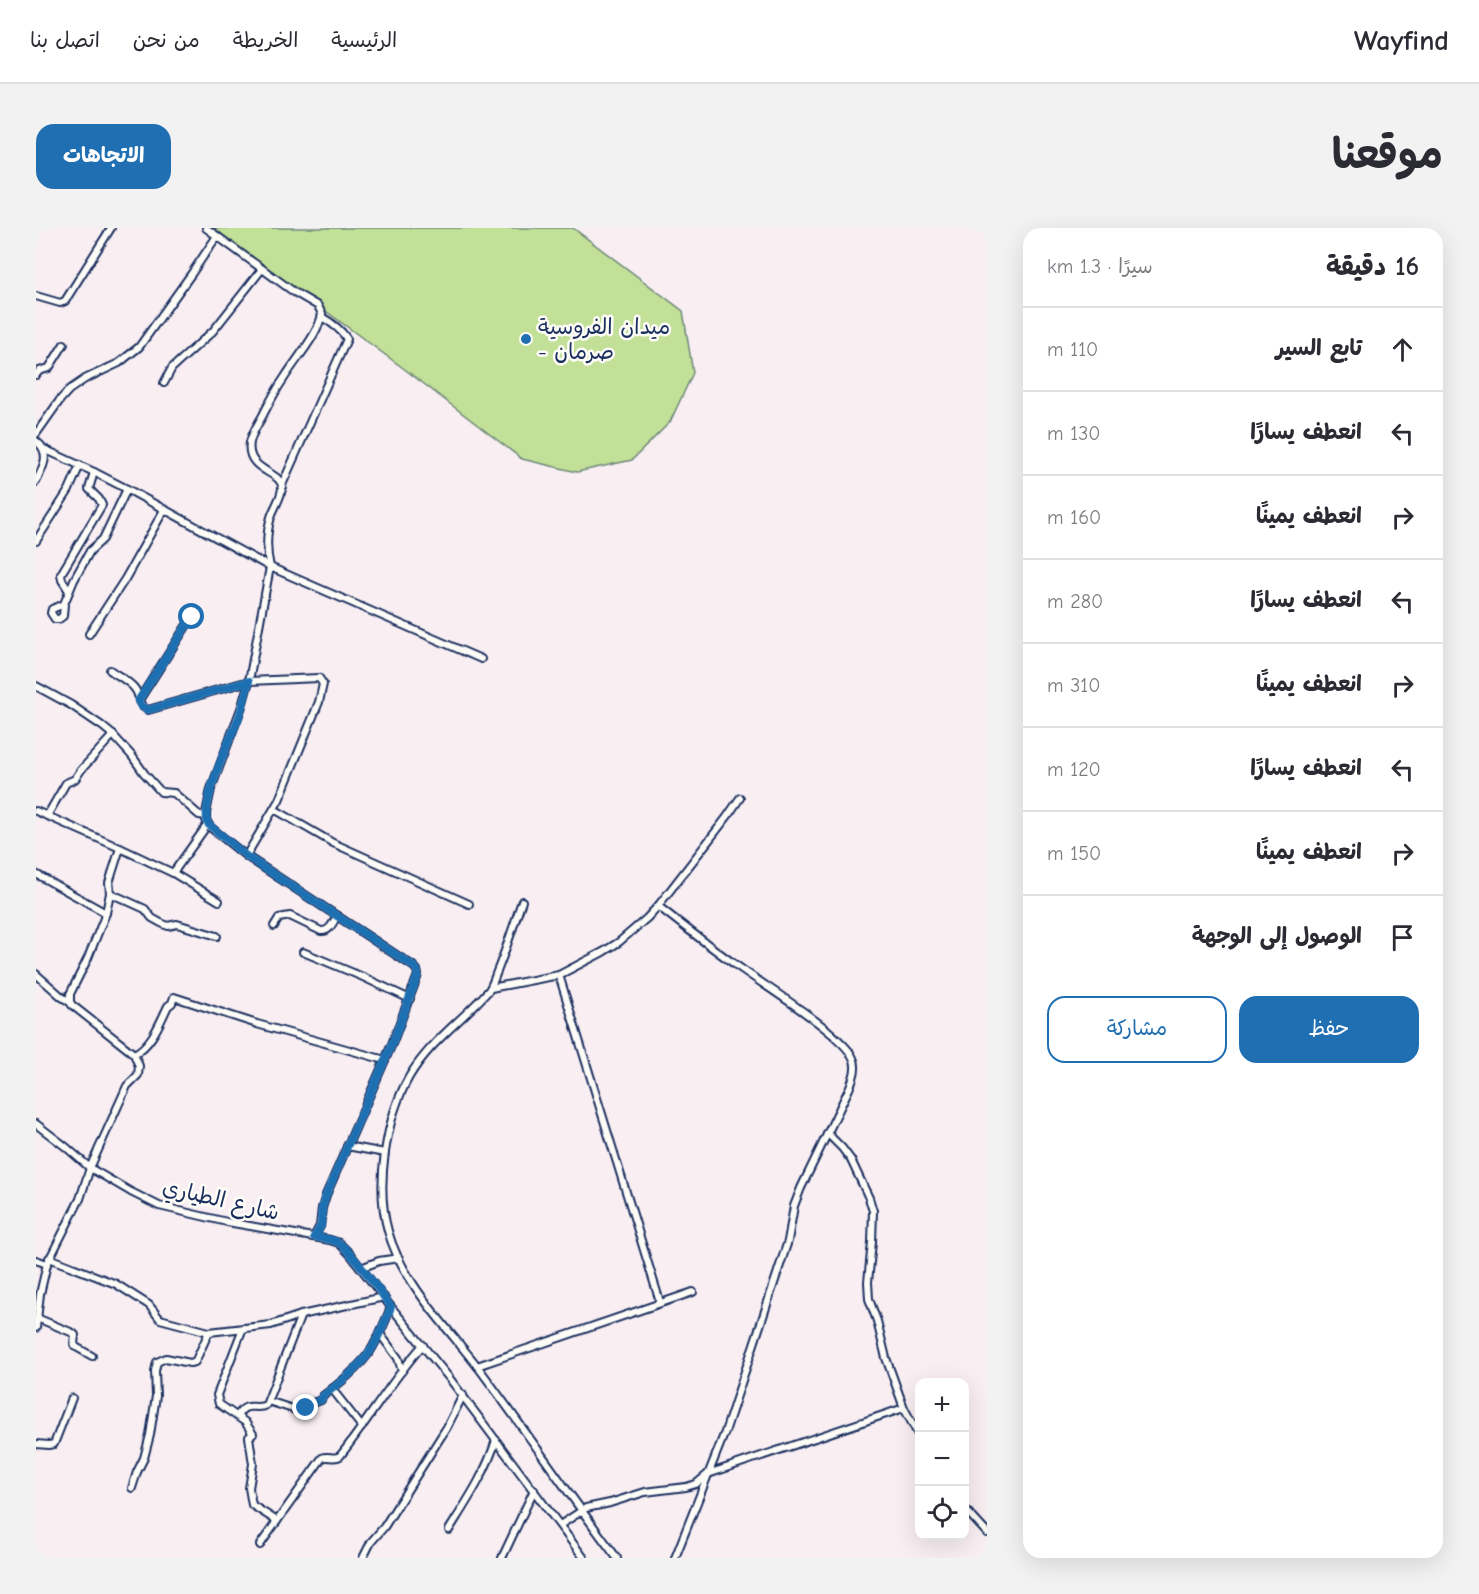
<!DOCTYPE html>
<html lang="ar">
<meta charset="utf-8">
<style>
body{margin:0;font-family:"Comic Neue","Playpen Sans Arabic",sans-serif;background:#f2f2f3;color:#2b2b33;direction:rtl}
.controls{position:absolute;right:18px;bottom:18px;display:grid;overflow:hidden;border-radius:12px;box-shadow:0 6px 24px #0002}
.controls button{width:54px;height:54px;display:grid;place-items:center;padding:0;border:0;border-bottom:2px solid #e1e1e2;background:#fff;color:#2b2b33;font:30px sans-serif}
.stop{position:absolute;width:18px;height:18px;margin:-14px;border:4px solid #1f6fb2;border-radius:50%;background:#fff}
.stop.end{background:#1f6fb2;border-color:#fff;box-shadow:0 2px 6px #0008}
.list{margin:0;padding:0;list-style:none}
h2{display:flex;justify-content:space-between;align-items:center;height:78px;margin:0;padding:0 24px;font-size:26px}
h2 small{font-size:20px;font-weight:400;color:#7c7c81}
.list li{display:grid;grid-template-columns:39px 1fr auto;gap:18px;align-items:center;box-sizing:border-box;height:84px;padding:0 24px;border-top:2px solid #e1e1e2}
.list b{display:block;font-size:22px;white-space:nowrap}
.list em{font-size:20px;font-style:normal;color:#7c7c81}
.actions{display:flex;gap:12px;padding:18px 24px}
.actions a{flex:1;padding:14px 0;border:2px solid #1f6fb2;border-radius:18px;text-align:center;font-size:21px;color:#1f6fb2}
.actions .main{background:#1f6fb2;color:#fff}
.icon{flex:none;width:33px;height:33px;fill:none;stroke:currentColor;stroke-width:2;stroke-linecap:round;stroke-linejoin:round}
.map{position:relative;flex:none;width:951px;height:1330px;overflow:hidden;direction:ltr;border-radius:18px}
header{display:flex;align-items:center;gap:36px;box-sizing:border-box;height:84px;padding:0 30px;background:#fff;border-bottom:2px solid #e1e1e2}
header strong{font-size:28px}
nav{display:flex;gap:33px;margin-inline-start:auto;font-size:21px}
.intro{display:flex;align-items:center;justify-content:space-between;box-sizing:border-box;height:144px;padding:0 36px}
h1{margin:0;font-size:42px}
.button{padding:15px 27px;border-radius:18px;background:#1f6fb2;color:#fff;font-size:21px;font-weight:700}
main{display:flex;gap:36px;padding:0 36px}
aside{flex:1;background:#fff;border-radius:18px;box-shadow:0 6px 24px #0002}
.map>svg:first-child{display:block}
</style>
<header>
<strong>Wayfind</strong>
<nav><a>الرئيسية</a><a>الخريطة</a><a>من نحن</a><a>اتصل بنا</a></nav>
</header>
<div class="intro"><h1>موقعنا</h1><a class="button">الاتجاهات</a></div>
<main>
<aside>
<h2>16 دقيقة<small>سيرًا · 1.3 km</small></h2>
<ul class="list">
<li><svg class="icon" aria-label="ahead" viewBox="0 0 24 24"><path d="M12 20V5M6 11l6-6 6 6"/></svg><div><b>تابع السير</b></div><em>110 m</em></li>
<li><svg class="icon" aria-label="left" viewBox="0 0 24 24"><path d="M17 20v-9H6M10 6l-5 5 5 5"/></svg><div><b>انعطف يسارًا</b></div><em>130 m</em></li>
<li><svg class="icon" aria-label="right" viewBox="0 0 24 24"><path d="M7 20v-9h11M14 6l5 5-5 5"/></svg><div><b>انعطف يمينًا</b></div><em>160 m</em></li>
<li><svg class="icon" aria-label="left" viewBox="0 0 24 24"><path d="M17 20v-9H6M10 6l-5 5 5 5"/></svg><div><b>انعطف يسارًا</b></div><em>280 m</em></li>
<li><svg class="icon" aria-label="right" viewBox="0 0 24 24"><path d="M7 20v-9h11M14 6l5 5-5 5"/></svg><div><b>انعطف يمينًا</b></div><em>310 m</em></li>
<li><svg class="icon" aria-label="left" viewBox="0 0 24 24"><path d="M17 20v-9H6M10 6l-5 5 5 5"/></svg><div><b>انعطف يسارًا</b></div><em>120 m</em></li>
<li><svg class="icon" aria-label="right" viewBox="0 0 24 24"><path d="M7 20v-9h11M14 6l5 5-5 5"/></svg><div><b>انعطف يمينًا</b></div><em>150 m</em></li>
<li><svg class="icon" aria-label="arrive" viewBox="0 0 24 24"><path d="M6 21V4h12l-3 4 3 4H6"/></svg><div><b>الوصول إلى الوجهة</b></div></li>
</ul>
<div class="actions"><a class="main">حفظ</a><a>مشاركة</a></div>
</aside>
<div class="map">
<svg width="951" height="1330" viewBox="0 0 951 1330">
<rect width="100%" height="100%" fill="#f9eff3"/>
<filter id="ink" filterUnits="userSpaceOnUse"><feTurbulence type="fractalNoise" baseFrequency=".0167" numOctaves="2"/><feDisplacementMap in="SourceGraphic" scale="12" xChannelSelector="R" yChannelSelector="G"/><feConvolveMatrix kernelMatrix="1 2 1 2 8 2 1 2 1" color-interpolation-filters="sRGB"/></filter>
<g filter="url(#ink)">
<!-- garden -->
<path fill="#c2e097" stroke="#6e887a" stroke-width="1.5" d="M177,0H537L647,83L657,145L634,194L596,232L541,244L486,231L367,140Z"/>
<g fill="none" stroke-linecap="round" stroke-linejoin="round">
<defs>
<g id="minor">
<path d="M170,0L258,64L282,78L286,86C282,107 260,131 249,149C240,162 233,175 226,189C222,196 216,205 214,214C209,244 246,243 246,259C246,269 238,279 235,289C230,306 230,322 234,339L213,453L206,478L175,561L170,585V592L174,599L210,628L377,738L381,742L382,747L356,816L290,967L286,980L284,998L278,1009"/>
<path d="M0,68L24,75L29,73L75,0"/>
<path d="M0,147L3,143L13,140L28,116"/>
<path d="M128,155L136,140L177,103L226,41"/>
<path d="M0,206L24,172L33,162L49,151L83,135L103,119L156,45L181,8"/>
<path d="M0,213C16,225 7,239 0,254"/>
<path d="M8,221L58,244L91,261L234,339L445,431"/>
<path d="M246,257L311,111C305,101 296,95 286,89"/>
<path d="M0,313L33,262L44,237"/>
<path d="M33,363L26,352L25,346L66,277L63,271L53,261L58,244"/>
<path d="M28,376L16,381L15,385L19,391H23L27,388L28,376L38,352L54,323L67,311L91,261"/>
<path d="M53,406L89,351L128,282"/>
<path d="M74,442C82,448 93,453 99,461C106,470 99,475 112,482L213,453L283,450L287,456L283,474L243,572L210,628"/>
<path d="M0,458L35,477L66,498L77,507L96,528L108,545L125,564L138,565L163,587L170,588"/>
<path d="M103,472L156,389"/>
<path d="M238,581L297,615L433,676"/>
<path d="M0,583L84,620L137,645L172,596"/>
<path d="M11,588L30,555L39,551L45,542L77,507"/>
<path d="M137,645L183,673"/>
<path d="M0,646L70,685"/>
<path d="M74,665L109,681L116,690L125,695L132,698L141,696L181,708"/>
<path d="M486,673C478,696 471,719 462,741C459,748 457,756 453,762C427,792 394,813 373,849C350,890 339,957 352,1003C366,1054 410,1098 442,1139C489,1202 533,1267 581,1330"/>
<path d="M622,678C650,700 678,722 707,742C737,763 768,782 796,806C803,813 813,820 817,830C822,839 817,851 813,861L765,960L758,978L752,1013L689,1204L639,1330"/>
<path d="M238,698L243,690L254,688L285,703C294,704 297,694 301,688"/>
<path d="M267,724L327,749L374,771"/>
<path d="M0,746L26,769L34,774"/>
<path d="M523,747L624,1074"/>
<path d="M455,760L523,747L567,724L583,714L611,690L622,678L691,589L704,570"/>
<path d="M98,826C116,817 124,794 132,778L136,775L138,769L221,796L349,832"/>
<path d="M0,896L30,919L54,940L95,964L123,978L191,994L294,1012L303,1015L314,1026L355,1079L414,1151L548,1330"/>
<path d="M791,905L806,920L815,932L833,970L837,983L836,1014L832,1054L833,1071L841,1093L850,1130L868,1180L884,1210"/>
<path d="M311,918L349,925"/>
<path d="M13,1030L80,1056L113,1077L124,1091L173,1104L235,1097L265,1087L348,1069"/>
<path d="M0,1032L11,1036"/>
<path d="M325,1040L343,1033L363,1030"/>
<path d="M1,1090L37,1105L39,1107L38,1116L40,1119L56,1128"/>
<path d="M0,1100L4,1066L11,1036L44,971L54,940L91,858L102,847L103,838L98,826L36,777L34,774V766L52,730L70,685L74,665L73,655L84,620"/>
<path d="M207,1100L181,1167L183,1176L209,1194L217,1206L213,1209L217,1236L213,1260L216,1277L241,1293"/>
<path d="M344,1106L362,1130L366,1143"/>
<path d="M441,1138L657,1064"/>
<path d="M296,1161L326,1199"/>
<path d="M232,1173L266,1184L274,1176L285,1172L287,1168C304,1155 323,1140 335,1122C343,1109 349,1094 355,1079"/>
<path d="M202,1187C211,1172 219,1183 230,1177L265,1087"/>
<path d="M0,1216L13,1217L18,1216L36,1170"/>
<path d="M96,1260L101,1244L108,1230L114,1207L120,1168L119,1143L121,1134L130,1130L154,1135L159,1134L173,1104"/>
<path d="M928,1280L951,1305"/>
<path d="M524,1297L550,1280L574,1275L609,1264L650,1259L660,1256L672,1246L868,1180"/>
<path d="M413,1302C431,1273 450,1245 460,1212"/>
<path d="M224,1317L286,1230C292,1227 298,1232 304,1228C333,1192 356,1151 387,1117"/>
<path d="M327,1330L335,1314L348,1299L411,1199L427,1167"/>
<path d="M466,1330L498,1262"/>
</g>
</defs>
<!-- minor casing -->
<use href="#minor" stroke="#1b2f5e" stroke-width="10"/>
<!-- minor -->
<use href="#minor" stroke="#fdfcf7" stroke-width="6"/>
</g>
</g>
<g fill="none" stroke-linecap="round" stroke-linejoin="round" filter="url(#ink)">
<!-- route -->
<path stroke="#1f6fb2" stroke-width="8" d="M156,389L102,473L105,478L112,482L213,453C210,465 207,477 203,489C194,512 164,574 172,596L210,628L377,738L381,742L382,747L356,816L290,967L286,980L285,998L278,1009C285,1010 294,1011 301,1014C313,1020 346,1066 355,1079C349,1094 343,1109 335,1122C323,1140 304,1155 287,1168L285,1172L274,1176L270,1180"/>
</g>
<!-- markers -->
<circle fill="#1f6fb2" stroke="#fdfcf7" stroke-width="2" cx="490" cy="111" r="6"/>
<g text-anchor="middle" stroke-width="5" stroke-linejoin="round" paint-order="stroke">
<!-- poi labels -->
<g font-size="22" fill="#1b2f5e" stroke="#fdfcf7" text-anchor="start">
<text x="502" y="106">ميدان الفروسية<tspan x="502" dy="25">- صرمان</tspan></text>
</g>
<!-- street labels -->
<g font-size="22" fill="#1b2f5e" stroke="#fdfcf7">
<text transform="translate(185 971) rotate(13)" y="8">شارع الطياري</text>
</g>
</g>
</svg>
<div class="controls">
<button>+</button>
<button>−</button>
<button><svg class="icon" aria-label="locate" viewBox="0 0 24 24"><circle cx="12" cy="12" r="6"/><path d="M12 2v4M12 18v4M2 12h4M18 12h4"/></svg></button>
</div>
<div class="stop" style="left:156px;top:389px"></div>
<div class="stop end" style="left:270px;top:1180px"></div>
</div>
</main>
